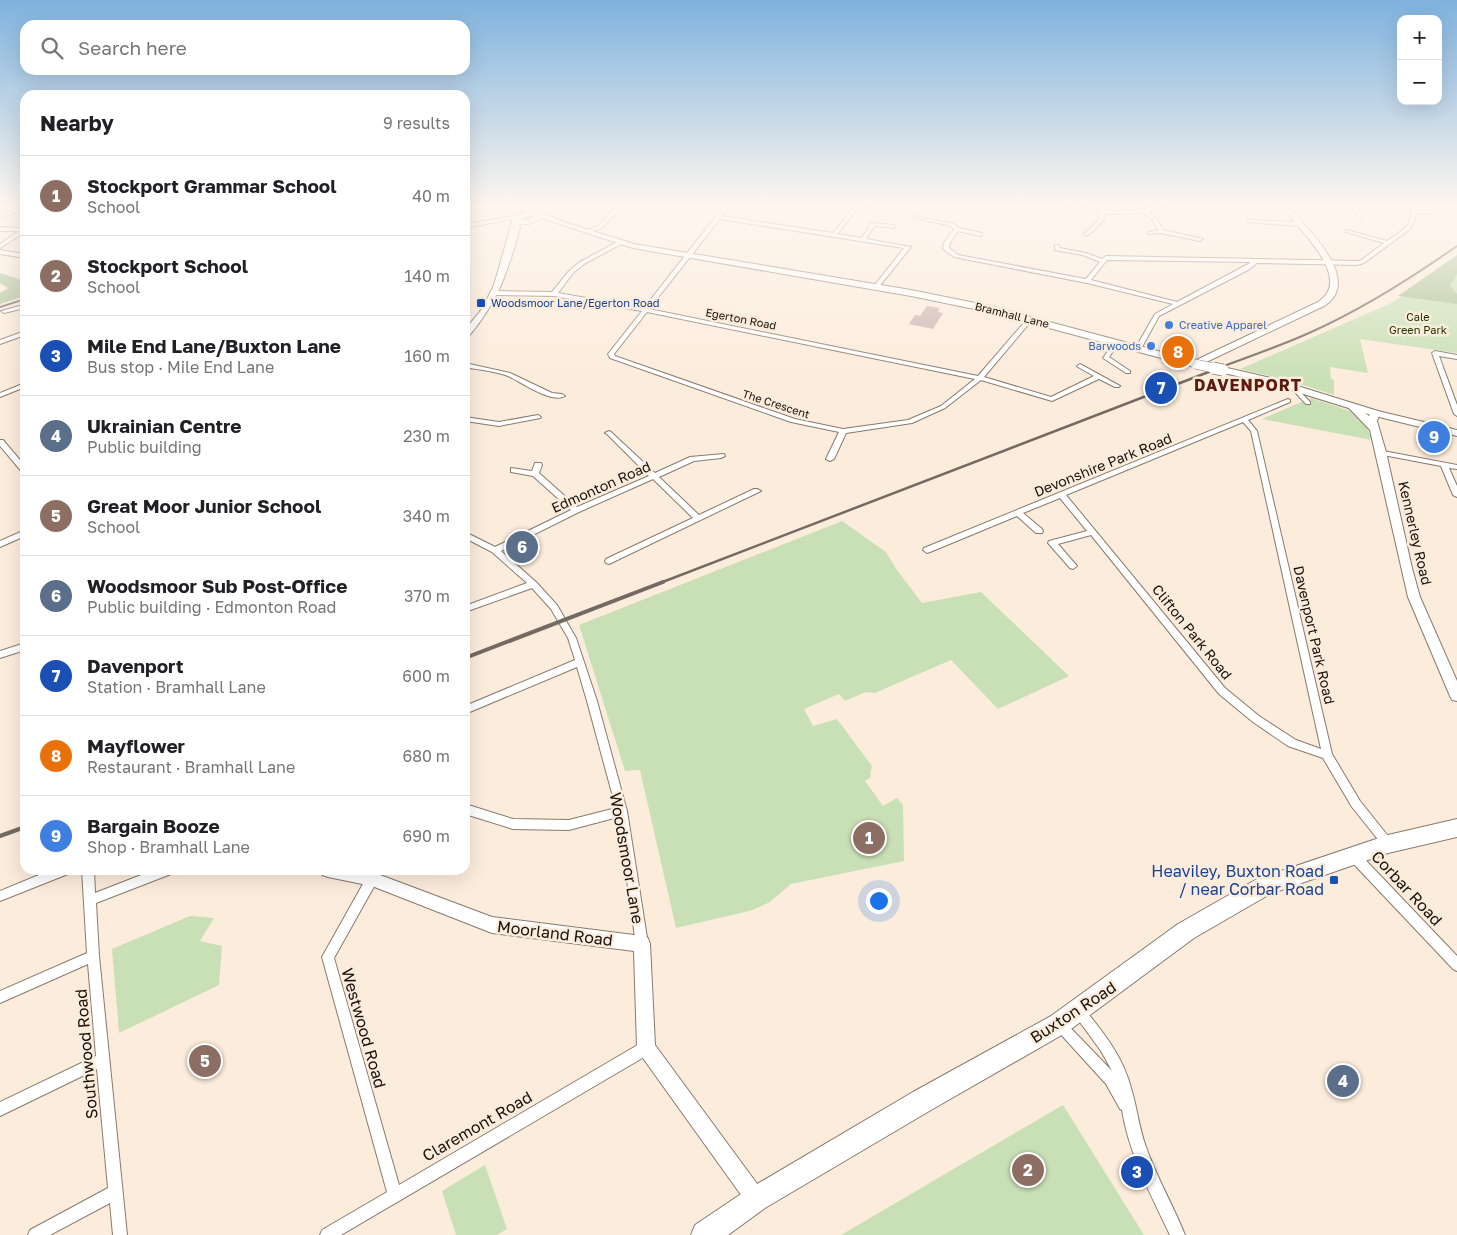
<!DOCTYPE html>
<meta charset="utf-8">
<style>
body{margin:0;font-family:"Golos Text",sans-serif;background:#f2f2f2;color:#202124}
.controls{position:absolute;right:15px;top:15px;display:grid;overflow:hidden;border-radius:10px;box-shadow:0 5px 20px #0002}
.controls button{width:45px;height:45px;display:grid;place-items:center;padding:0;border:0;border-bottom:1px solid #e0e0e0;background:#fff;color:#202124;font:25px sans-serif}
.you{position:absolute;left:878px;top:900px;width:18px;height:18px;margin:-12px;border:4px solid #fff;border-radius:50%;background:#1a73e8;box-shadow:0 0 0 8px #1a73e833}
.badge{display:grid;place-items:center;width:32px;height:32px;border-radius:50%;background:#111827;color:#fff;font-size:16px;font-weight:700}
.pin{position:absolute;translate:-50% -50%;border:2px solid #fff;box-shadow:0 1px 5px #0006}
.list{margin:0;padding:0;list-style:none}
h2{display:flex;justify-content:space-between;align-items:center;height:65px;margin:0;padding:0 20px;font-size:21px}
h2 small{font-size:16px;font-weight:400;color:#757577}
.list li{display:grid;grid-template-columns:32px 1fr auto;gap:15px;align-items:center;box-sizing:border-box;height:80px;padding:0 20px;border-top:1px solid #e0e0e0}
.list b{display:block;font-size:19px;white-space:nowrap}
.list p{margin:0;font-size:16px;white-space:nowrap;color:#757577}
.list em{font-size:16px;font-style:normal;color:#757577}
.icon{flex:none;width:28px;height:28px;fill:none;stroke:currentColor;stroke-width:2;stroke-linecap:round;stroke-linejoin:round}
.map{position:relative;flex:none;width:1457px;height:1235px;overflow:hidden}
.search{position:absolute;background:#fff;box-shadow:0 5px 20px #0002;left:20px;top:20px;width:450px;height:55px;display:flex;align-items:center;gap:12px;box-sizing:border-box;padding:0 18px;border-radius:15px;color:#757577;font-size:19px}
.panel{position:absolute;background:#fff;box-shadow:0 5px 20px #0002;left:20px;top:90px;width:450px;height:785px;border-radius:15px}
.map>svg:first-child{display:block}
</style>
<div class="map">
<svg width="1457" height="1235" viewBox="0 0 1457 1235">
<rect width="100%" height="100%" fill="#fcecdc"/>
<!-- green -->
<g fill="#c9e0b6">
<path d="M1457,260V353L1360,339L1368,373L1330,367L1331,379L1334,380V395L1291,381L1240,369L1389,304L1411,292Z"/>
<path d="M1311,398L1353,412L1365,423L1372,440L1262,419Z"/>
<path d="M842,521L886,552L897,570L922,603L981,592L1069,676L998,709L951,660L875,693L866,692L845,701L839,694L804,709L813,726L837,719L872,766L870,774L871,777L865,781L883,806L897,798L903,805L904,861L791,884L770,902L753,910L676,928L640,770L625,771L579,625Z"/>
<path d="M190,916L214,918L200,941L222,946L219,985L119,1033L112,949Z"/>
<path d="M1063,1105L1144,1235H841Z"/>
<path d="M485,1165L507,1229L497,1235H456L442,1191Z"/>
</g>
<!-- forest -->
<g fill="#a9c294">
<path d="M1457,255V274L1450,286L1457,294V304L1398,296Z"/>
<path d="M0,273L25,281V296L0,304V293L8,288L0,283Z"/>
</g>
<!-- building -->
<path fill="#ccb5b3" d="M927,306L940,308L938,312L943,313L933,329L909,324L915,315L920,316Z"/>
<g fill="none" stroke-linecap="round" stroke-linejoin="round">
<defs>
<g id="street">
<path d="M617,206H622L602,228L585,233V231L598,226Z"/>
<path d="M724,206H729L722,216L833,233L855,206H860L837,234L862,238L871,223L893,225L896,227L895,228L874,226L866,239L911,247L878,288H874V286L904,248L720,219L649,309L978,376L1028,318L1030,317L1033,319L1032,320L984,377L1051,397L1094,376L1078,367L1077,366L1080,364L1120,386L1119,387H1115L1099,379L1052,401L981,380L945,408L912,423L846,433L834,459L830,461L826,459L839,432L791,422L610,358L608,354L642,311L554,296L496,295L493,293L496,291L552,292L569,271L580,262L619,241L622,243L621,244L584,264L573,273L558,293L644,308ZM647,312L975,379L941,406L908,420L843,429L795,419L615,356L614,354Z"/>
<path d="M865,206H877L899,211L897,212Z"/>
<path d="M1021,206H1026L1021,210L1012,208Z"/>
<path d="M1062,206C1080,206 1098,211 1117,211C1134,211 1151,206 1168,206L1148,212L1156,218L1163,230L1203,239L1200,241L1161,233L1148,234V232L1158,230L1152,220L1143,212L1127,214H1105L1103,221L1087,236L1084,234L1099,220L1100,213Z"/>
<path d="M1352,206H1357L1362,218H1358Z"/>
<path d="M1410,206H1415L1416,210L1428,211L1431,206H1436L1431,214L1416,213L1415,220L1410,229L1364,263L1357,265L1256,263L1255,265L1248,270L1159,316L1141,349L1138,351L1135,349L1155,314L1173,304L1087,283L954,257L943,249L944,243L954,229L950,226L913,217L915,216L954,224L959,228L982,233V235L980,236L958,231L950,243L949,248L958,255L1086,279L1100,262L1083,255L1055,250V245H1059L1060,248L1086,253L1102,259L1106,256L1357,261H1360L1384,243L1346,232V230L1387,241C1400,232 1416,224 1410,206ZM1107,260L1250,262V263L1177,302L1091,280Z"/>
<path d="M18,209L22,210L0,218V215Z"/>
<path d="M516,216H518V218L465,228V224Z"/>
<path d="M1250,220L1299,222L1302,224L1299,226L1248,222V220Z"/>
<path d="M0,227L25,228V232L0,248V244L19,231H0Z"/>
<path d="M0,250L25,254V258L0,254Z"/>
<path d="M23,305L25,306V308L4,313L1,311Z"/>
<path d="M25,331V335L0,344V340Z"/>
<path d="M1114,342L1119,343L1109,357L1130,371V373H1126L1103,358Z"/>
<path d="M1435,351L1457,355V359L1439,356L1457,405V416L1454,414L1432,353Z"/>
<path d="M465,363L510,373L552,393L562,394L565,396C552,404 521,382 508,376C495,371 479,370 465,367Z"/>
<path d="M25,383V387L0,397V393Z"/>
<path d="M1294,386L1296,387L1310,402V404H1306L1292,389V387Z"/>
<path d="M1288,399L1290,400V402L1248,420L1257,431L1332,754L1360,801L1392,841L1393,844L1392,847L1388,849L1384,847L1352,807L1323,758L1288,746L1253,722L1219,694L1091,535L1058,544L1077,566L1073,569L1070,568L1048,543L1049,541L1087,531L1060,498L1023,513L1042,529L1043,531L1042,533H1036L1017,516L930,552L927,553L923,550L924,548ZM1243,422L1251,431L1321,749L1296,740L1259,716L1225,688L1066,495Z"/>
<path d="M538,415L541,417L540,418L499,426L465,421V417L499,422Z"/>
<path d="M609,431L611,432L655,473L690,457L724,454L725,456L721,458L694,461L659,477L699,515L754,489H757L761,491L609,564L606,563L605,561L606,559L693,518L653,479L579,512L501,551L536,582L557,605L576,638L597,701L627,811L648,944L646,948L642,950L638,948L636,944L618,817L569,830L513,829L465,814V804L513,819L569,820L616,808L587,701L577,667L465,714V706L575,660L568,638L551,609L532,588L465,612V606L527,583L492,552L465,538V532L495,547L571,510L533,476L511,472V468L532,471L535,463H541L542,465L539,473L577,507L649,476L607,434L605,433Z"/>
<path d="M0,440H3L25,466V472H22L0,446Z"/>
<path d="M1378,450L1457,465V469L1449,468L1457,486V497L1453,495L1441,466L1378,454Z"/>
<path d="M25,530V536L0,547V541Z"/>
<path d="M25,643V650L0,658V651Z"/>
<path d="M1353,850L1357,851L1457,956V971L1453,969L1349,859L1347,855L1349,851Z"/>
<path d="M51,870H70L68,874L0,901V891Z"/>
<path d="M82,870H94L95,893L154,870H173L171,874L96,903L99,956L127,1235H113L110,1203L50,1235H28L30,1230L108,1188L97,1069L0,1116V1102L96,1056L88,964L0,1003V991L87,953Z"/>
<path d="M372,874L376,875L378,879L376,883L334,958L399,1185L641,1043L646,1042L651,1043L652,1048L651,1053L341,1235H320L322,1230L387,1192L322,957L368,875Z"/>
<path d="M1078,1004L1082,1006C1102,1031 1123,1056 1131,1088C1137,1107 1139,1128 1146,1147C1157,1178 1173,1205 1185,1235H1170C1151,1195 1129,1154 1122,1110L1120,1109L1106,1084L1055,1028L1053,1024L1055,1020L1059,1018L1063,1020L1112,1071L1101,1051L1074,1014L1072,1010L1074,1006Z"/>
</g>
<g id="secondary">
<path d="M1281,206H1288C1307,228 1364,281 1324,306L1198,366H1192V362L1318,302C1355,279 1297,227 1281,206Z"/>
<path d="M513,219H519L520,228C508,271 498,302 468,337L465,338V330L482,309L494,285Z"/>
<path d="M1352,403L1369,416L1372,411H1378L1380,413L1377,421L1386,452L1412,568L1420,597L1457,681V701L1452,700L1450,696L1408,597L1370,430L1347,406Z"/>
<path d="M320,870L372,872L492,917L642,936L648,938L650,944L655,1045L763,1192L766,1199L763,1206L756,1209L749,1206L640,1054L637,1048L634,951L492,933L372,886L328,877L322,875Z"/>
</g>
<g id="primary">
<path d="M513,206H524L564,222L634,244L911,290L990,306L1199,362L1200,364L1195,367L1191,366L989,312L911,296L633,248L541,218C532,226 522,225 512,222V217L526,212ZM533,215L534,216L528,220L519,219Z"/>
<path d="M1223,367L1275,379L1378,411L1457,430V436L1371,415L1268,383L1219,372V368Z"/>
</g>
<path id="highway" d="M1457,819V837L1388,853L1270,894L1194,938L1067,1032L931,1110L765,1208L728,1235H691L695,1225L747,1190L913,1092L1051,1016L1178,924L1257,879L1388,835Z"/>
</defs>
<!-- street casing -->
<use href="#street" stroke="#887a6c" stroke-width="2"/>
<!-- secondary casing -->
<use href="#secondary" stroke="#887a6c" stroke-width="2"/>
<!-- primary casing -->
<use href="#primary" stroke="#887a6c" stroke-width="2"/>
<!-- highway casing -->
<use href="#highway" stroke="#887a6c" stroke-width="2"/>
<!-- street -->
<use href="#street" fill="#fff" fill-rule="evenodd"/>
<!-- secondary -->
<use href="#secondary" fill="#fff" fill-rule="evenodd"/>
<!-- primary -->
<use href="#primary" fill="#fff" fill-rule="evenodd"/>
<!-- highway -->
<use href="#highway" fill="#fff" fill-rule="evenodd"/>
<!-- rail-far2 -->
<g stroke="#746a61" stroke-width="2">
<path d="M0,307L25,299"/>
<path d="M1216,369C1247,357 1278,347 1309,333C1361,310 1410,279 1457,246"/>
</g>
<!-- rail-far1 -->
<path stroke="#746a61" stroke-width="2.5" d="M660,583L1219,368"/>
<!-- rail -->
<g stroke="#746a61" stroke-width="4">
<path d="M465,658L663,582"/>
<path d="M0,836L25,827"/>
</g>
<defs>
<path id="primary-bridge-far1" d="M1195,364L1219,369"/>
<path id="primary-bridge" d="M1213,368L1223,370"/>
</defs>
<!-- primary-bridge-far1 casing -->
<use href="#primary-bridge-far1" stroke="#887a6c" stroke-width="10" stroke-linecap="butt"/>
<!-- primary-bridge casing -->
<use href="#primary-bridge" stroke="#887a6c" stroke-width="13" stroke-linecap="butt"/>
<!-- primary-bridge-far1 -->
<use href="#primary-bridge-far1" stroke="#fff" stroke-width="9"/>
<!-- primary-bridge -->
<use href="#primary-bridge" stroke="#fff" stroke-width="11"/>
</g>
<!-- sky -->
<linearGradient id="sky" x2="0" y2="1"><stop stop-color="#7eb2de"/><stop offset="0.54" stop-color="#fef6ef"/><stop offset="1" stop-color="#fef6ef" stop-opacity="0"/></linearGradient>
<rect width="1457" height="379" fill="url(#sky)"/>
<!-- markers -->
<g fill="#1a4fb4" stroke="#fcecdc" stroke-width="2">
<rect x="476" y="298" width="10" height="10" rx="2.5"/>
<rect x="1329" y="875" width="10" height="10" rx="2.5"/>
</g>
<g fill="#3f7fe0" stroke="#fcecdc" stroke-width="2">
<circle cx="1169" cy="325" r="5"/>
<circle cx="1151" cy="346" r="5"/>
</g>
<g text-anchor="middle" stroke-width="5" stroke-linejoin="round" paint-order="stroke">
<!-- far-transit labels -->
<g font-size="11" fill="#164399" stroke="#fcecdc" text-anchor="start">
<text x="491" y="307">Woodsmoor Lane/Egerton Road</text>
</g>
<!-- far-street labels -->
<g font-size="11" fill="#17110c" stroke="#fcecdc">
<text transform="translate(1012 315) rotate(14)" y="4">Bramhall Lane</text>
<text transform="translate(741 319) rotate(11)" y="4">Egerton Road</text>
<text transform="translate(776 404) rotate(18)" y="4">The Crescent</text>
</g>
<!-- far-park labels -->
<g font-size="11" fill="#1d3300" stroke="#fcecdc">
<text x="1418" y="321">Cale<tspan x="1418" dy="13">Green Park</tspan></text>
</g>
<!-- far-shop labels -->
<g font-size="11" fill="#366cbe" stroke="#fcecdc" text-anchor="start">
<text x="1179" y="329">Creative Apparel</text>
<text x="1141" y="350" text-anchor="end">Barwoods</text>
</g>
<!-- street labels -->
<g font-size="14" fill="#17110c" stroke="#fcecdc">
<text transform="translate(1103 465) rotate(-22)" y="5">Devonshire Park Road</text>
<text transform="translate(601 487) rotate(-24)" y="5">Edmonton Road</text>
<text transform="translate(1415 533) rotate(77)" y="5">Kennerley Road</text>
<text transform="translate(1192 632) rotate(51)" y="5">Clifton Park Road</text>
<text transform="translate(1314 635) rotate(77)" y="5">Davenport Park Road</text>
</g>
<!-- far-district labels -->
<g font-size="16" font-weight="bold" letter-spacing="1" fill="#5d1a0e" stroke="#fcecdc">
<text x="1248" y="391">DAVENPORT</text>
</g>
<!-- near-street labels -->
<g font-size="16" fill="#17110c" stroke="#fcecdc">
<text transform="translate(627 858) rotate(80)" y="6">Woodsmoor Lane</text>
<text transform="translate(1407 888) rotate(47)" y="6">Corbar Road</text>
<text transform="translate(555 933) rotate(7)" y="6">Moorland Road</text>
<text transform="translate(1073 1012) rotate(-33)" y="6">Buxton Road</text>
<text transform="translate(364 1028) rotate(74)" y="6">Westwood Road</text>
<text transform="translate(86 1054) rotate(-95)" y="6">Southwood Road</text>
<text transform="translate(477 1126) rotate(-30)" y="6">Claremont Road</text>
</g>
<!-- near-transit labels -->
<g font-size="16" fill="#164399" stroke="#fcecdc" text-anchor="end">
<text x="1324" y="877">Heaviley, Buxton Road<tspan x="1324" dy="18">/ near Corbar Road</tspan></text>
</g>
</g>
</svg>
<div class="controls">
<button>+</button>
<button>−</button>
</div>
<div class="you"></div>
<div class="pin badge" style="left:869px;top:838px;background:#8d6e63">1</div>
<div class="pin badge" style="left:1028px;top:1170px;background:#8d6e63">2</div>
<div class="pin badge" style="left:1137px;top:1172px;background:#1a4fb4">3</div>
<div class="pin badge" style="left:1343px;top:1081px;background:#5c6f8a">4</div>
<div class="pin badge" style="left:205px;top:1061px;background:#8d6e63">5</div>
<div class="pin badge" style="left:522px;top:547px;background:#5c6f8a">6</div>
<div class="pin badge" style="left:1161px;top:388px;background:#1a4fb4">7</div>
<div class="pin badge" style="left:1178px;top:352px;background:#e8710a">8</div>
<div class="pin badge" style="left:1434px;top:437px;background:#3f7fe0">9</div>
<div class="search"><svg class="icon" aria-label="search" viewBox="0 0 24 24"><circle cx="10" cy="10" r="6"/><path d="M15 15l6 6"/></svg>Search here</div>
<section class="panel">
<h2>Nearby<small>9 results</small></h2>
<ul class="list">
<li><span class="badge" style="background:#8d6e63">1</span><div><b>Stockport Grammar School</b><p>School</p></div><em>40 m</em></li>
<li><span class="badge" style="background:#8d6e63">2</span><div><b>Stockport School</b><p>School</p></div><em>140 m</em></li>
<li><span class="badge" style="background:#1a4fb4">3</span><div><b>Mile End Lane/Buxton Lane</b><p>Bus stop · Mile End Lane</p></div><em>160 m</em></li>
<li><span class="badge" style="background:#5c6f8a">4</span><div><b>Ukrainian Centre</b><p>Public building</p></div><em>230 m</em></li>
<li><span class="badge" style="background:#8d6e63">5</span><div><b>Great Moor Junior School</b><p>School</p></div><em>340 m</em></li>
<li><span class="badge" style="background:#5c6f8a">6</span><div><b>Woodsmoor Sub Post-Office</b><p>Public building · Edmonton Road</p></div><em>370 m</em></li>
<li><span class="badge" style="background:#1a4fb4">7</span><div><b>Davenport</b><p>Station · Bramhall Lane</p></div><em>600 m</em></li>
<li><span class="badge" style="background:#e8710a">8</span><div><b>Mayflower</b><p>Restaurant · Bramhall Lane</p></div><em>680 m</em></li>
<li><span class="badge" style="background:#3f7fe0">9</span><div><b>Bargain Booze</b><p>Shop · Bramhall Lane</p></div><em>690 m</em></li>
</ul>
</section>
</div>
